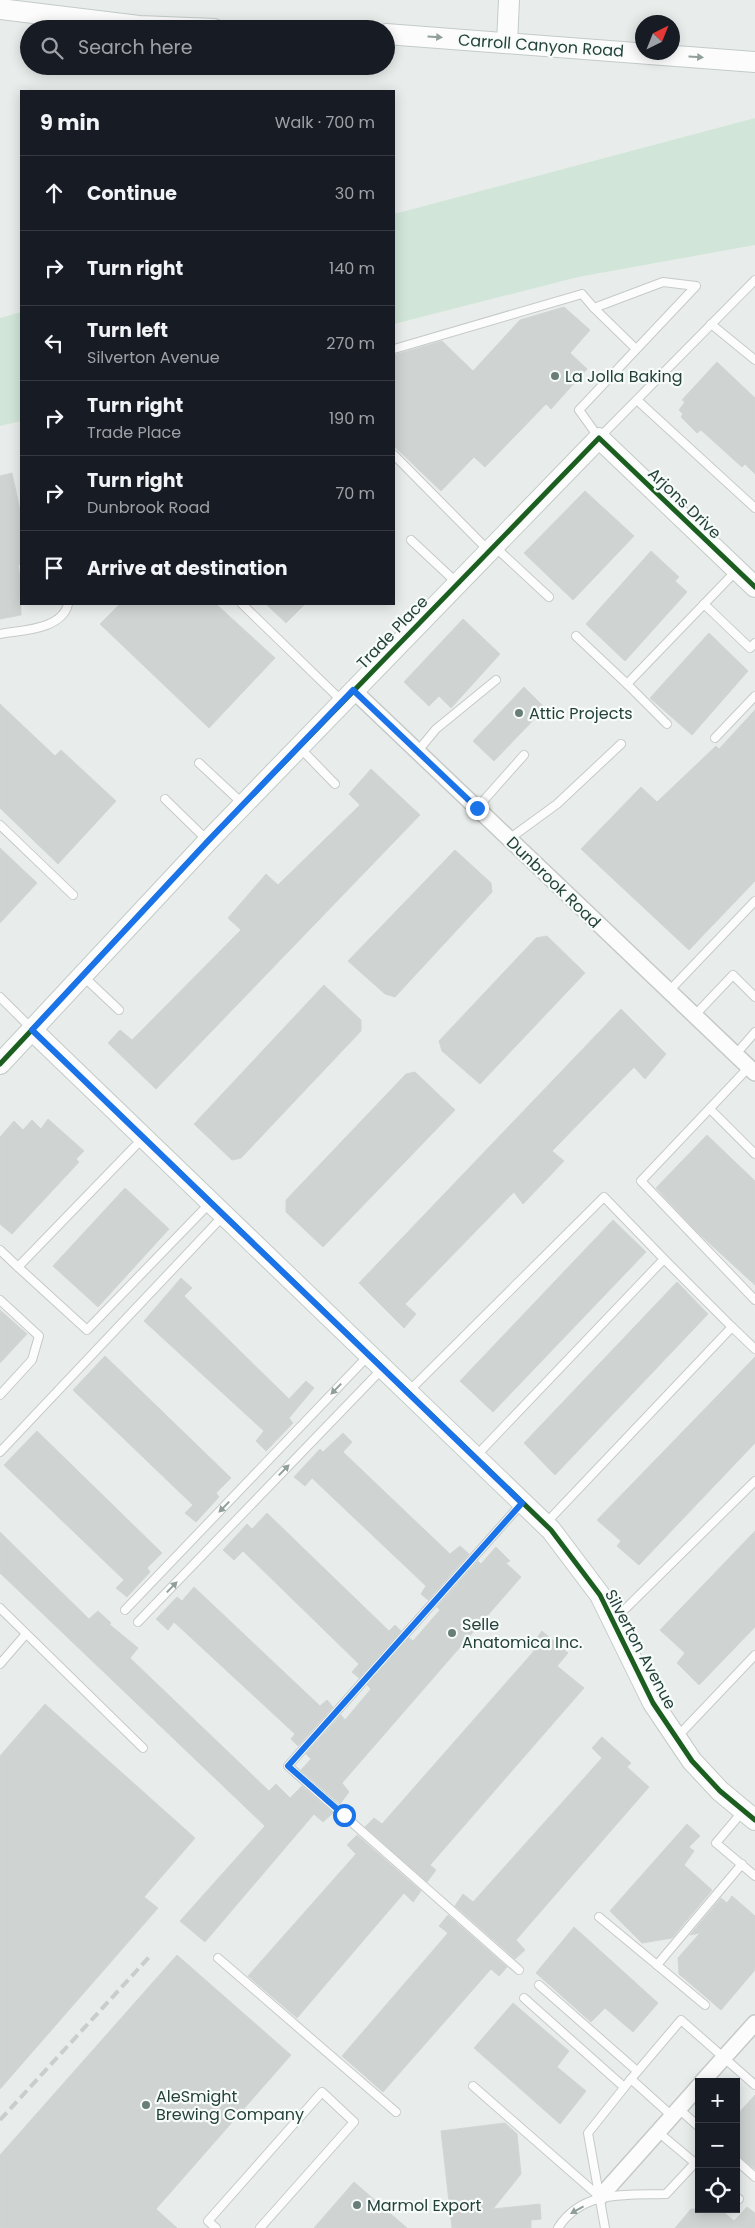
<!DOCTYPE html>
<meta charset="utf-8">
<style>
body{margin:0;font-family:Poppins,sans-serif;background:#20242c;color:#f1f3f6}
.controls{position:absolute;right:15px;bottom:15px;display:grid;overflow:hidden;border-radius:0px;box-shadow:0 2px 12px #0003}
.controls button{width:45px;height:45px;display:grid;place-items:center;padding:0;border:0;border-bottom:1px solid #363941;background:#171b24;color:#f1f3f6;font:25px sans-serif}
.compass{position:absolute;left:635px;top:15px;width:45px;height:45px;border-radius:50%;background:#171b24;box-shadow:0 2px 12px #0003;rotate:43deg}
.stop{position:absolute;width:15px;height:15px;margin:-11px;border:4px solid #1a73e8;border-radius:50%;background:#fff}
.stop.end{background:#1a73e8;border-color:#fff;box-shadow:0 1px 5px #0008}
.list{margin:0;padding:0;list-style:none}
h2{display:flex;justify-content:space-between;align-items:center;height:65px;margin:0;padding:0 20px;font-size:21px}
h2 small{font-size:16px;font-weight:400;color:#9ea1a6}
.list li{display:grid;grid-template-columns:32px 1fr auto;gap:15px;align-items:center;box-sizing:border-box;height:75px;padding:0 20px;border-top:1px solid #363941}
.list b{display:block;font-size:19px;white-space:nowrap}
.list p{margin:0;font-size:16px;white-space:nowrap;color:#9ea1a6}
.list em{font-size:16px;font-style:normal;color:#9ea1a6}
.icon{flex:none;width:28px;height:28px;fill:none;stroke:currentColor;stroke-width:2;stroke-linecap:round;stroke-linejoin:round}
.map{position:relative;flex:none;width:755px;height:2228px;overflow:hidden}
.search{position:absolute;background:#171b24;box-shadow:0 2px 12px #0003;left:20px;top:20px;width:375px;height:55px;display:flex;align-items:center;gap:12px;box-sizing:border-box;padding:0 18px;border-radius:28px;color:#9ea1a6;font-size:19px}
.panel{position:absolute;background:#171b24;box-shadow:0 2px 12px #0003;left:20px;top:90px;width:375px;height:515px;border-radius:0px}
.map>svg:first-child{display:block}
</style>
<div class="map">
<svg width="755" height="2228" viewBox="0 0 755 2228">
<rect width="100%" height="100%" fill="#e8edeb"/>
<!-- green -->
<g fill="#d1e6d8">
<path d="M755,118V245L578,277L394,324V214Z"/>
<path d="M21,312V421L0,426V318Z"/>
</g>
<!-- building -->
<g fill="#cfd4d2" stroke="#d1d6d4">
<path d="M564,307L590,330L570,353L587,369L551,409L546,404L485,467L474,457L441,491L394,446V355L442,341L473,371L520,320Z"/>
<path d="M717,362L755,398V474L745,464L742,467L701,430L697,433L681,417L683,414L679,410L685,402L682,400Z"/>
<path d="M12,473L21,515V564L18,565L21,583V615L0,619V476Z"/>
<path d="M585,491L634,536L573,600L524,553Z"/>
<path d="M651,551L679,577L675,581L687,592L625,661L586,624Z"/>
<path d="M120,604H216L275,658L209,728L100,624Z"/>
<path d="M266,604H305L286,623Z"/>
<path d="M463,619L500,654L451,708L439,696L429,706L404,682Z"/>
<path d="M709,633L748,671L692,735L650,698Z"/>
<path d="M524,687L545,708L494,761L473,741Z"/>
<path d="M0,704L55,756L61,750L116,801L58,864L0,808Z"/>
<path d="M755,710V881L689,950L581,849L641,787L657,802L716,746L719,749Z"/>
<path d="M371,769L420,815L156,1089L108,1043L120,1030L132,1040L241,930L228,918L266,874L278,885L360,805L349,794Z"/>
<path d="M0,848L37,883L0,923Z"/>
<path d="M455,850L491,883L492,892L395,997L385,994L348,961Z"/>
<path d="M547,936L585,973L480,1084L442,1051L439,1041L536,938Z"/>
<path d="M324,985L361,1020V1031L241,1158L232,1160L194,1124Z"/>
<path d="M621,1009L666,1054L645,1079L634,1067L552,1151L564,1161L523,1204L514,1192L405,1304L416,1314L404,1328L359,1283Z"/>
<path d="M415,1072L455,1110L323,1247L286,1212V1200L406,1074Z"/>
<path d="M48,1119L84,1151L76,1159L79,1162L12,1234L0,1224V1137L14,1121L23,1130L32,1120L41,1129Z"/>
<path d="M707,1135L755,1181V1285L695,1230L656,1188Z"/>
<path d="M125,1188L169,1229L98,1307L53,1266Z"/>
<path d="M613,1220L646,1252L493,1412L460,1381Z"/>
<path d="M181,1278L192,1288L184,1296L289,1399L306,1381L314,1388L289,1418L293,1423L266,1451L256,1441L264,1431L144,1321Z"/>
<path d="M677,1282L708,1314L555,1475L524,1443Z"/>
<path d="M0,1310L27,1334L0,1363Z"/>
<path d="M105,1356L231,1478L216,1493L219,1497L196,1522L185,1513L193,1505L73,1390Z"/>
<path d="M755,1357V1443L639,1565L617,1546L621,1541L597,1520Z"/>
<path d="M37,1431L162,1553L147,1568L150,1572L127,1597L116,1588L124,1580L4,1465Z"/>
<path d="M343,1433L352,1442L343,1452L450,1554L460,1546L469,1554L428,1600L421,1594L426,1586L312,1478L305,1486L294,1477L320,1449L323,1452Z"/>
<path d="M267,1513L389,1631L395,1625L401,1631L359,1678L352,1672L359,1664L243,1551L234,1560L223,1550L247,1524L252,1529Z"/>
<path d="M755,1531V1627L699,1685L677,1663L685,1653L660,1630Z"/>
<path d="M0,1532L89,1619L98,1611L111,1623L109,1624L138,1648L130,1658L269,1791L276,1784L290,1798L302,1786L333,1813L323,1822L314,1814L205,1942L180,1921L265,1826L0,1573Z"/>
<path d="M496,1547L510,1561L506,1563L521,1577L342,1783L349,1792L340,1804L301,1770L311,1759L306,1754L341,1715L345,1720L371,1689L367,1685L409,1638L413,1641L440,1610L437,1607L478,1561L481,1564Z"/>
<path d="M194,1587L320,1706L327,1700L333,1707L298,1746L291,1739L295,1734L174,1622L168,1630L156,1619L177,1597L182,1601Z"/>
<path d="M542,1631L568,1653L557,1666L584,1688L430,1865L436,1870L427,1882L365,1827L374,1818L382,1824L534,1651L530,1647Z"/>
<path d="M45,1704L195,1838L144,1897L158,1908L0,2089V1756Z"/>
<path d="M602,1737L631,1763L627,1767L649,1787L516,1940L525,1950L515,1959L455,1906L463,1894L473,1902L602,1758L592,1748Z"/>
<path d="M687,1824L700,1836L689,1847L694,1851L684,1865L712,1890L672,1938L642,1943L610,1911Z"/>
<path d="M357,1835L421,1891L413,1902L404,1893L297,2018L248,1976L356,1854L347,1845Z"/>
<path d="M732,1896L755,1916V1970L721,2010L679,1974L678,1958L700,1933L690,1935L721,1898L727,1903Z"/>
<path d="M448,1915L507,1967L499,1976L491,1969L383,2092L342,2056L448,1933L439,1926Z"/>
<path d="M574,1927L658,2003L633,2032L605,2008L591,2022L536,1973Z"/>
<path d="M177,1955L291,2055L156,2209L177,2228H0V2155Z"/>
<path d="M513,2003L569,2051L557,2067L586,2091L560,2124L474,2048Z"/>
<path d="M755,2095V2169L736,2154V2116Z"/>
<path d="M505,2123L517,2134L521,2174L493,2209L540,2204L541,2219L531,2220V2228H452L441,2131Z"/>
<path d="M354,2182L407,2228H314Z"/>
<path d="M747,2207L755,2213V2228H675L691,2209H720L734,2221Z"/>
</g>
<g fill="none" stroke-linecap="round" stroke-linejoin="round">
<defs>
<g id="lane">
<path d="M711,324L755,360"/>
<path d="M394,349L582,294L594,308"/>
<path d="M636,349L594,308L663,282L696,286L579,410L599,438L755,280"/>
<path d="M637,400L755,508"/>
<path d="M394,455L489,551"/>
<path d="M411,540L457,583"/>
<path d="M495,547L549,597"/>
<path d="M242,604L343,702"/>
<path d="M704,604L750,648L755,643"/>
<path d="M0,634C21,630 62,630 68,604"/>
<path d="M576,636L627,684L736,571"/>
<path d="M627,684L667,724"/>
<path d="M715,738L755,696"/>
<path d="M300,748L335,784"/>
<path d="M417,752L436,729L496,680"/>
<path d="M199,763L242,803"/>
<path d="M165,799L208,841"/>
<path d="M477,808L524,755"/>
<path d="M0,825L73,895"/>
<path d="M509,839L557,804L621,744"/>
<path d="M83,976L119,1010"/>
<path d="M669,991L755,901"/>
<path d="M0,997L31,1028"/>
<path d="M695,1015L733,975L755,997"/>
<path d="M736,1054L755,1032"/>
<path d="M749,1067L641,1181L755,1300"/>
<path d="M710,1109L755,1154"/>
<path d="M0,1250L18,1267L142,1139"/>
<path d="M664,1259L732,1327"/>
<path d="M18,1267L87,1330L210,1203"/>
<path d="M0,1300L39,1336L32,1360L0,1395"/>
<path d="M409,1391L604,1197L664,1259L476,1456"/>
<path d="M0,1452L223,1216"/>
<path d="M546,1523L732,1327L755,1349"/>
<path d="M0,1608L143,1748"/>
<path d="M125,1610L368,1356"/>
<path d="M614,1620L755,1481"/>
<path d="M138,1622L383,1368"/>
<path d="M0,1664L26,1634"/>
<path d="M678,1736L755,1655"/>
<path d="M743,1811L716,1843L755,1876"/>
<path d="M599,1917L657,1965"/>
<path d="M218,1958L396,2112"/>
<path d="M519,1970L288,1766L522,1503"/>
<path d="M539,1985L637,2071"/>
<path d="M524,1998L624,2087"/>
<path d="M705,2005L657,1965L742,1864"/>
<path d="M631,2079L672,2116"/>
<path d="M473,2086L600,2197"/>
<path d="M679,2109L699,2127"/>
<path d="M736,2160L755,2177"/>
<path d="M736,2197L739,2199"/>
<path d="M216,2228L208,2221L322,2092L354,2122L260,2228"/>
<path d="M558,2228C582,2190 626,2195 666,2194L695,2163L658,2132"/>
<path d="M605,2228L588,2133L631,2079L681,2020L755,2085"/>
</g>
<g id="street">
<path d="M353,690L755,1073"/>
<path d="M702,2082L755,2023"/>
<path d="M600,2197L699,2086"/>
</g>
<g id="secondary">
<path d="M0,9L139,26L214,29"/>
<path d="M386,34L755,62"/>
<path d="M507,43L509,0"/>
<path d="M32,1030L551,1530L600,1595L653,1703L692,1761L720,1791L755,1820"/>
<path d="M0,1064L208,841L599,438L755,587"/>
</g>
</defs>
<!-- lane casing -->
<use href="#lane" stroke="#c5cac8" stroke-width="10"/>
<!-- street casing -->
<use href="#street" stroke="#c5cac8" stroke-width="18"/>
<!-- secondary casing -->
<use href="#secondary" stroke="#c3cbc8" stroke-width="22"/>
<!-- lane -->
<use href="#lane" stroke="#fcfcfc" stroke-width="8"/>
<!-- street -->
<use href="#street" stroke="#fcfcfc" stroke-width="15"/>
<!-- secondary -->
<use href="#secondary" stroke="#fcfcfc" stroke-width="20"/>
<!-- rail -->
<path stroke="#c9cdcc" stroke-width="4" stroke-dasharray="10 5" stroke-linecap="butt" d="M0,2120L151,1955"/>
<defs>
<g id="cycleway">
<path d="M32,1030L551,1530L600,1595L653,1703L692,1761L720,1791L755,1820"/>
<path d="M0,1064L208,841L599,438L755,587"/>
</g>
</defs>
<!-- cycleway casing -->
<use href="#cycleway" stroke="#f7fbf9" stroke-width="8"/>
<!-- cycleway -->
<use href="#cycleway" stroke="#1b5e20" stroke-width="5"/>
</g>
<!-- one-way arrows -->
<defs><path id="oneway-solid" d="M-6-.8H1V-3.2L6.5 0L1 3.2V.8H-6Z" transform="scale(1.25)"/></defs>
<g fill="#909f9b">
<use href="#oneway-solid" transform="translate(435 37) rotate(4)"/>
<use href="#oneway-solid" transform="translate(696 57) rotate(4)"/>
<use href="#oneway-solid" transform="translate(336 1389) rotate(134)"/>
<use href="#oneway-solid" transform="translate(284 1470) rotate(-46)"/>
<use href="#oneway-solid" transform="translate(224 1507) rotate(134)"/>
<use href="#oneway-solid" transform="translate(172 1587) rotate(-46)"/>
<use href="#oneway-solid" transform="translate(577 2210) rotate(151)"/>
</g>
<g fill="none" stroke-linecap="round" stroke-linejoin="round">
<!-- route -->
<path stroke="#1a73e8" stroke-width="6" d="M344,1815L288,1766L522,1503L32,1030L208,841L353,690L477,808"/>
</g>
<!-- markers -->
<g fill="#697e78" stroke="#f7fbf9" stroke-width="2">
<circle cx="555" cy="376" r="5"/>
<circle cx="519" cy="713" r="5"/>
<circle cx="452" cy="1633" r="5"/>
<circle cx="146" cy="2105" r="5"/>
<circle cx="357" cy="2205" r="5"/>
</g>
<g text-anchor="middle" stroke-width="4.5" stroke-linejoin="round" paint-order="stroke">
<!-- street labels -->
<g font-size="16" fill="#24423a" stroke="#f7fbf9">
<text transform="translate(541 45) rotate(4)" y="6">Carroll Canyon Road</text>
<text transform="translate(685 503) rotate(44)" y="6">Arjons Drive</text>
<text transform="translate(392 632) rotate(-46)" y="6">Trade Place</text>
<text transform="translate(554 882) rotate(44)" y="6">Dunbrook Road</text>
<text transform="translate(641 1649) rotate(62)" y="6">Silverton Avenue</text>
</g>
<!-- poi labels -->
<g font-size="16" fill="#24423a" stroke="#f7fbf9" text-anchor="start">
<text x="565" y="382">La Jolla Baking</text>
<text x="529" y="719">Attic Projects</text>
<text x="462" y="1630">Selle<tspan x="462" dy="18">Anatomica Inc.</tspan></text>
<text x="156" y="2102">AleSmight<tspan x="156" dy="18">Brewing Company</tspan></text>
<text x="367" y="2211">Marmol Export</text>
</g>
</g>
</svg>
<div class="controls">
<button>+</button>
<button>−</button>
<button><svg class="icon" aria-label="locate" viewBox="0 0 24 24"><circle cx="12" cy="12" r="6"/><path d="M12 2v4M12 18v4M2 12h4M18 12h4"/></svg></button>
</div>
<svg class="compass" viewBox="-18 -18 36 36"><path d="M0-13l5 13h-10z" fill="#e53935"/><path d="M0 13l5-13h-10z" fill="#9ea1a6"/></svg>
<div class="stop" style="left:344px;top:1815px"></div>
<div class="stop end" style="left:477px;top:808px"></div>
<div class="search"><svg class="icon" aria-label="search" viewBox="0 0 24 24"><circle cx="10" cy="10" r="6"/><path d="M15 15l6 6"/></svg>Search here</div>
<section class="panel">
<h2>9 min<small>Walk · 700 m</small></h2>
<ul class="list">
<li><svg class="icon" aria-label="ahead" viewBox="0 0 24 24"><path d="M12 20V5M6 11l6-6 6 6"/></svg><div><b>Continue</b></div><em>30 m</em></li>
<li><svg class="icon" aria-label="right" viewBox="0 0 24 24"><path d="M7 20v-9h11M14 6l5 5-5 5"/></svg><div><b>Turn right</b></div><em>140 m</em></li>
<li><svg class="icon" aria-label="left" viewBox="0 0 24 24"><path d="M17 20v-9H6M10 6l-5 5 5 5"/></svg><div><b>Turn left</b><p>Silverton Avenue</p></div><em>270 m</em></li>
<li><svg class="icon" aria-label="right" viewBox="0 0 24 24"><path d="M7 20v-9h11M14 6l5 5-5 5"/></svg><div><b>Turn right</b><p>Trade Place</p></div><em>190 m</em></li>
<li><svg class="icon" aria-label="right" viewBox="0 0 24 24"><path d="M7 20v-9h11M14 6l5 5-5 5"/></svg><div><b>Turn right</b><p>Dunbrook Road</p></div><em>70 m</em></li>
<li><svg class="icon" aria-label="arrive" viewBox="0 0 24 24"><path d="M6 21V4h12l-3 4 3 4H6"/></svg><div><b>Arrive at destination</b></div></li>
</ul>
</section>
</div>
